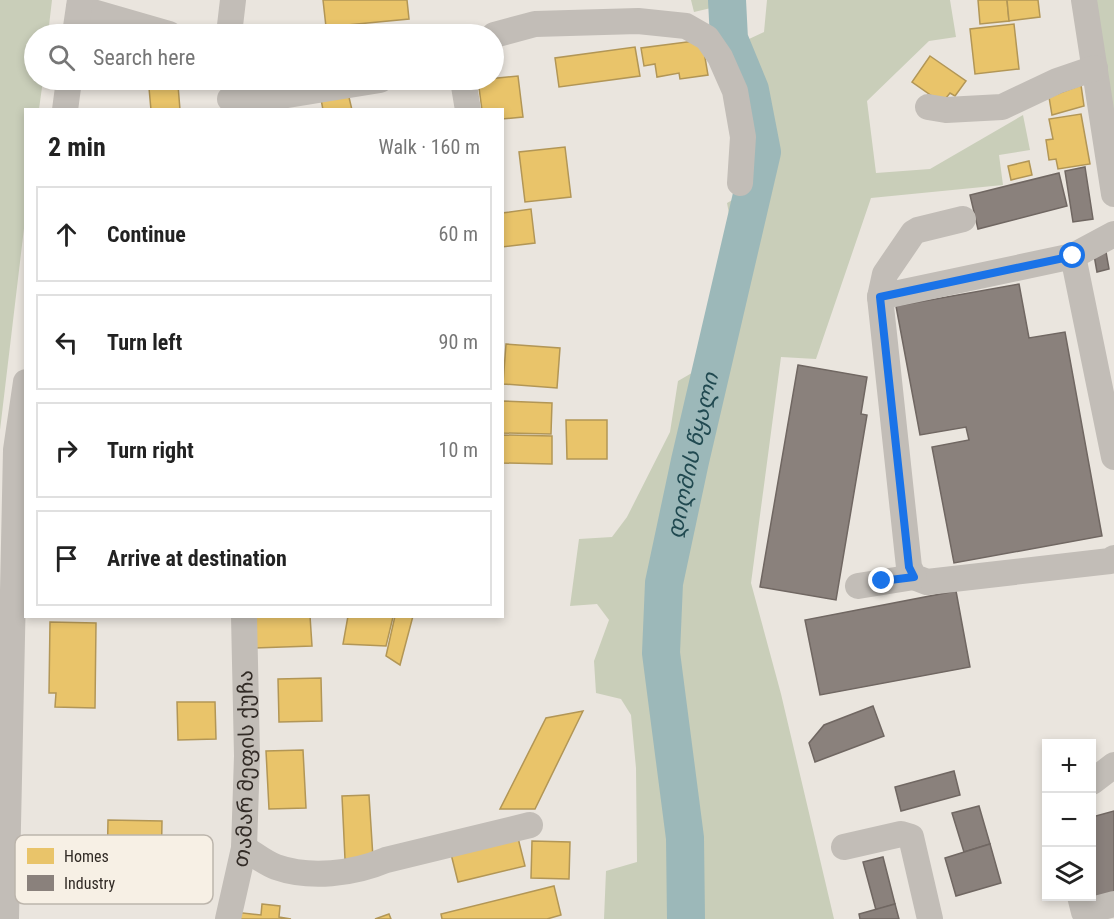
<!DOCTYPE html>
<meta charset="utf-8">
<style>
body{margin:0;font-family:"Roboto Condensed","Noto Sans Georgian",sans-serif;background:#f2f2f2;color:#222}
.controls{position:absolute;right:18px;bottom:18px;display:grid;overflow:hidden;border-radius:0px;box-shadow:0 3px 9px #0003}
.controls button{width:54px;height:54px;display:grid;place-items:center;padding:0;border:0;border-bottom:2px solid #e0e0e0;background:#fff;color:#222;font:30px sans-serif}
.stop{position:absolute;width:18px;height:18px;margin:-14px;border:4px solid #1a73e8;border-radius:50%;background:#fff}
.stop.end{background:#1a73e8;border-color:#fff;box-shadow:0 2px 6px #0008}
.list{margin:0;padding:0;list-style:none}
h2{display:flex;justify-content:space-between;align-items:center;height:78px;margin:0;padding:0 24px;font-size:26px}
h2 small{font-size:20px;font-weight:400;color:#767676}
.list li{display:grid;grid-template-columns:39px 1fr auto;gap:18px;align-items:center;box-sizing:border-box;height:96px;margin:0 12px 12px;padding:0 12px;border:2px solid #e0e0e0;border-radius:0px}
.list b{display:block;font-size:22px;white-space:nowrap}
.list em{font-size:20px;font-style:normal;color:#767676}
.icon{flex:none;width:33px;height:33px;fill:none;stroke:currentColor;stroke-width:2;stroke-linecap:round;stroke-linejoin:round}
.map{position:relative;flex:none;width:1114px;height:919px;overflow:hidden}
.search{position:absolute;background:#fff;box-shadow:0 3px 9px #0003;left:24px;top:24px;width:480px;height:66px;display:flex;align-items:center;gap:15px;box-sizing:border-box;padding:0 21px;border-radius:33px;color:#767676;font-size:22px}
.panel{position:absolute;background:#fff;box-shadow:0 3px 9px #0003;left:24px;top:108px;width:480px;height:510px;border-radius:0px}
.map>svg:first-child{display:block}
</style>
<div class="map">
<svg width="1114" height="919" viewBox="0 0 1114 919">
<rect width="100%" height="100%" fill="#eae5de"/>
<!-- green -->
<g fill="#c9ceb9">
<path d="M0,0H52L48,34H34V80H43L39,109L26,110L25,220L0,430Z"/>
<path d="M691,0H734L749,39L764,32L767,0H950L956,37L929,41L867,101L876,173L930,169L1023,115L1030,150L999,155L1003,185L871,198L816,359L781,357L751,583L781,694L834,919H604L606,871L637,862L636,768L631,715L621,699L596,693L594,661L609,620L597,604L570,606L579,539L612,537L627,517L670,432L678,381L697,370L732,229L727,203L745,193L711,8L694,12Z"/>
<path d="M1092,0H1114V118Z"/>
</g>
<!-- homes -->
<g fill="#e9c46a" stroke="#b29656" stroke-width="1.5">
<path d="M323,0H407L409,19L326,27Z"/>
<path d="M978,0H1007L1009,21L980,24Z"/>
<path d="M1007,0H1038L1040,17L1009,21Z"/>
<path d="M1014,24L1019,69L975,74L970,29Z"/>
<path d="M702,40L708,75L680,79L679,73L657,77L655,64L644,66L641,48Z"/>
<path d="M635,47L640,76L559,87L555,58Z"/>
<path d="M930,56L966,81L955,96L950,93L942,103L912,82Z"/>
<path d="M518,76L523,117L502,119V110H482L478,80Z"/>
<path d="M178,85L180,110H151L149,88Z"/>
<path d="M1081,85L1084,106L1052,115L1049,97Z"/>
<path d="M348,93L352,110H323L321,99Z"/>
<path d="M1081,114L1090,164L1058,169L1056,159L1049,160L1046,140L1053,139L1049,119Z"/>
<path d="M565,147L571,197L525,202L519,152Z"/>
<path d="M1029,161L1032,175L1011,180L1008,166Z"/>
<path d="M531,209L535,243L502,247V213Z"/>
<path d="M506,344L560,348L557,388L503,384Z"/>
<path d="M502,401L552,403L551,434L502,433Z"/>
<path d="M566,420H607V459H567Z"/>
<path d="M502,435L552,436V464L502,463Z"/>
<path d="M251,616H310L312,646L252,648Z"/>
<path d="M348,616L393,617L386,646L343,644Z"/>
<path d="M395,616H413L400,665L386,656Z"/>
<path d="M50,622L96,623L95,708L55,707L56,693H49Z"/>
<path d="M321,678L322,721L279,722L278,679Z"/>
<path d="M177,702H215L216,739L178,740Z"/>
<path d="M583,711L535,809H500L546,718Z"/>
<path d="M303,750L306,808L269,809L266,751Z"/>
<path d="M369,795L373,858L345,859L342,796Z"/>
<path d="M108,820L162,821L161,874L107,873Z"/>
<path d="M517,834L525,866L458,882L450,850Z"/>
<path d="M532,841L570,842L569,879L531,878Z"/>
<path d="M554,886L561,915L547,919H442L441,914Z"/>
<path d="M262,904L280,906L279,917L291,919H233L234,912L261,915Z"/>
<path d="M389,914L391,919H375Z"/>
</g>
<!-- industry -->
<g fill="#8a817c" stroke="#706762" stroke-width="1.5">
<path d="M1085,167L1093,219L1073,222L1065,171Z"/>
<path d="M1059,173L1067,206L978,229L970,195Z"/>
<path d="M1106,252L1109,269L1097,272L1094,255Z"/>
<path d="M1019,284L1029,338L1065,332L1102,536L954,563L932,447L969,440L966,427L920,435L896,306Z"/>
<path d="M798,365L867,377L861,414L867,415L836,600L760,587Z"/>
<path d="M956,591L970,667L820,695L805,620Z"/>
<path d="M873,706L884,736L815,762L809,743L824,725Z"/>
<path d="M954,771L960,795L901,811L895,787Z"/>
<path d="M979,806L990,844L964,852L952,813Z"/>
<path d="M1114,811V893L1093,899L1092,817Z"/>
<path d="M990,844L1001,883L956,896L945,858Z"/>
<path d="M883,857L895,904L876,910L863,862Z"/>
<path d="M895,904L899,919H860L859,914Z"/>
</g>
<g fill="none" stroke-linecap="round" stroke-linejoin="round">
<!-- river -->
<path stroke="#9cb8b9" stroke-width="38" id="s1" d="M686,919L685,838L661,653L664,583L690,461L762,152L750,90L729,39L727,0"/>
<!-- minor -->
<g stroke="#c2bdb7" stroke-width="26">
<path d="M1084,0L1114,194"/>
<path d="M79,8L169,34"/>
<path d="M75,34L80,0"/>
<path d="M229,34L233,0"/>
<path d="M494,35L535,24L638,21L686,26L707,38L720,57L735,91L743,137L740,183"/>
<path d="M463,80L468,110"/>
<path d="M230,99H263L380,80"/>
<path d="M928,107L946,110L1002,107L1057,81L1095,68"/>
<path d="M65,110L69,80"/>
<path d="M1114,234L1073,256L880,297L909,567L914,577L927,582L1110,561L1114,558"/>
<path d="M1073,256L1114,457"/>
<path d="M880,297L885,274L913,233L918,230L963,219"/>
<path d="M858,586L914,577"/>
<path d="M1092,782L1114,765"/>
<path d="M844,847L901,834L911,837L930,919"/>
<path d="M244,848C254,854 265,863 276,867C310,879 353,874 386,860L530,825"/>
<path d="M1080,896L1084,912L1114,904"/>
<path d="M6,919L16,450L26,382"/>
<path id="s2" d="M228,919L244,848L247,756L244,616"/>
</g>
</g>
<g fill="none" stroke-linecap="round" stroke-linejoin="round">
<!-- route -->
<path stroke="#1a73e8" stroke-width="8" d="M882,581L914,577L909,567L880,297L1073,256"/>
</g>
<g text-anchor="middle" stroke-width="6" stroke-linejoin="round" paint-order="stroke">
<!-- street labels -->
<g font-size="21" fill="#322b26" stroke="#f7f0e5">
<text dy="7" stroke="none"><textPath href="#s2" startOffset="152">თამარ მეფის ქუჩა</textPath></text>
</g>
<!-- water labels -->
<g font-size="22" font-style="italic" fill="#204950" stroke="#f7f0e5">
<text dy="8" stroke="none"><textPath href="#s1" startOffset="468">დიღმის წყალი</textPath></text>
</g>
</g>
<!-- legend -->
<rect x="15" y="835" width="198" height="69" rx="9" fill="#f7f0e5" stroke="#bcb5ac" stroke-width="1.5"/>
<rect x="27" y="848" width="27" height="16" fill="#e9c46a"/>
<rect x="27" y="875" width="27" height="16" fill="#8a817c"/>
<g font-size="16" fill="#322b26">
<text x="64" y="862">Homes</text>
<text x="64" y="889">Industry</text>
</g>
</svg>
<div class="controls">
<button>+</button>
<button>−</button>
<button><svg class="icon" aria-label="layers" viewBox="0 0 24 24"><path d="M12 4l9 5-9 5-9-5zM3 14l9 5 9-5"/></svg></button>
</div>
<div class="stop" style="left:1073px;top:256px"></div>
<div class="stop end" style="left:882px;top:581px"></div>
<div class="search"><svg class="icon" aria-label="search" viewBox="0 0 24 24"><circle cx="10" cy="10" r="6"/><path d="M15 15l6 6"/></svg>Search here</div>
<section class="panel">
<h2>2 min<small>Walk · 160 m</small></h2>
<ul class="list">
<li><svg class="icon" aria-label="ahead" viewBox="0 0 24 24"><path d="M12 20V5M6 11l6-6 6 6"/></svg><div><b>Continue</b></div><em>60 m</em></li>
<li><svg class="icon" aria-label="left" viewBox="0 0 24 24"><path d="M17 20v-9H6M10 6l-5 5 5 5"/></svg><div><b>Turn left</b></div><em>90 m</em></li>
<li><svg class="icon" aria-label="right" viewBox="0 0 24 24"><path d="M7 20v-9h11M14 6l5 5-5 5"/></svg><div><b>Turn right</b></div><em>10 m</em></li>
<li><svg class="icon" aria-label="arrive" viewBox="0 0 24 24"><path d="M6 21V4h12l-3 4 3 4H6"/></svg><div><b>Arrive at destination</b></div></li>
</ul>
</section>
</div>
